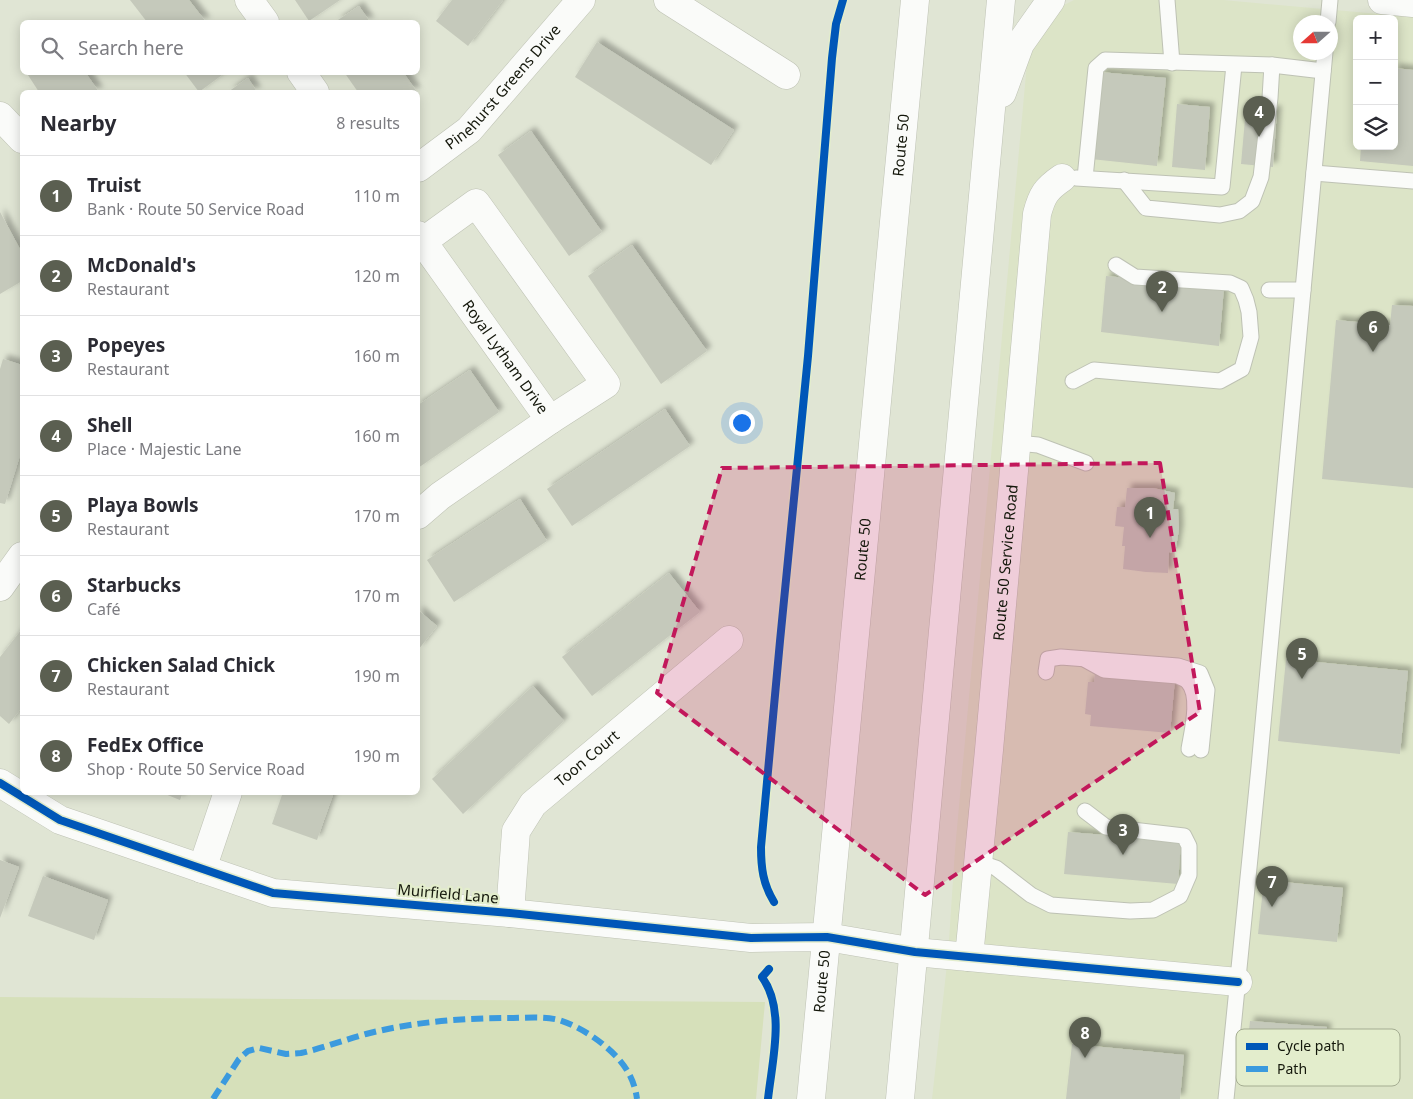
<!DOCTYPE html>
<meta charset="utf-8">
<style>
body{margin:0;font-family:"Noto Sans",sans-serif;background:#f7f7f7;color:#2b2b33}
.controls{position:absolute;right:15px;top:15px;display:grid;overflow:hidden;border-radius:8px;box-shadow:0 2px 12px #0003}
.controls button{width:45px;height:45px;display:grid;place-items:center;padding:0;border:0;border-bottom:1px solid #e1e1e2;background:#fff;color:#2b2b33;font:25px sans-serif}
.compass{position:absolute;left:1293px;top:15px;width:45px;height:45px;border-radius:50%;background:#fff;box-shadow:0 2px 12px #0003;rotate:249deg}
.you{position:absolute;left:741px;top:422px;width:18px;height:18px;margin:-12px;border:4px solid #fff;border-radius:50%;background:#1a73e8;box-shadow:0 0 0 8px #1a73e833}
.badge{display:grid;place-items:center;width:32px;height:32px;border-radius:50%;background:#5b5f51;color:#fff;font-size:16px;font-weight:700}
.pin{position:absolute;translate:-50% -41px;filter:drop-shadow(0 1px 2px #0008)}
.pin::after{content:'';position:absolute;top:26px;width:18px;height:15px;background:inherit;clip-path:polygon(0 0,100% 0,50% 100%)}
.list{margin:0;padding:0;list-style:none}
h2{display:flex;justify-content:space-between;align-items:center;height:65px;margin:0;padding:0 20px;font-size:21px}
h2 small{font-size:16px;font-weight:400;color:#7c7c81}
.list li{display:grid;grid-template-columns:32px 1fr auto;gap:15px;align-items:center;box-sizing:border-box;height:80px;padding:0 20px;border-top:1px solid #e1e1e2}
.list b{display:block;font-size:19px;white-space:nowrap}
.list p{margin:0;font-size:16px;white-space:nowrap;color:#7c7c81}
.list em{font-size:16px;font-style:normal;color:#7c7c81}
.icon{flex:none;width:28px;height:28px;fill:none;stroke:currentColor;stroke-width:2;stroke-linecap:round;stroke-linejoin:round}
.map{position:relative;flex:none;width:1413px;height:1099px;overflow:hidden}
.search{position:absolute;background:#fff;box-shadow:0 2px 12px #0003;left:20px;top:20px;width:400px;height:55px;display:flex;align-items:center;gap:12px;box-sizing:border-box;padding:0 18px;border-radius:8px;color:#7c7c81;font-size:19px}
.panel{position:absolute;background:#fff;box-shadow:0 2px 12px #0003;left:20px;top:90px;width:400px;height:705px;border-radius:8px}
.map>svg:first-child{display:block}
</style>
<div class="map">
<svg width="1413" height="1099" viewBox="0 0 1413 1099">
<defs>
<filter id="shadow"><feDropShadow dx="4.5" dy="-4.5" stdDeviation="2.5" flood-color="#0004"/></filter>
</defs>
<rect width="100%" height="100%" fill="#e0e5d4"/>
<!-- built -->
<path fill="#dce4c7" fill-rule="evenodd" d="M1074,0H1223L1413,17V1099H932L948,955L955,850L1027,63L1033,43L1045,22L1064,5ZM1357,19H1394V146H1357ZM1300,22H1330V52H1300Z"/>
<!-- green -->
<path fill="#d6e0ba" d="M0,997L765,1002L756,1099H0Z"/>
<!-- building -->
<g fill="#c5c9bb" filter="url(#shadow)">
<path d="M130,0H189L206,22H147Z"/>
<path d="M295,0H340L309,21Z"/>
<path d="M452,0H503L468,46L436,21Z"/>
<path d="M359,6L370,22H335Z"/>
<path d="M597,42L734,130L711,165L575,77Z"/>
<path d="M1394,68L1413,70V166L1360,161L1361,146H1394Z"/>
<path d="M26,72H85L99,92H39Z"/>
<path d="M184,72H226L199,92Z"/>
<path d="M344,72H403L417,92H358Z"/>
<path d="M1100,72L1166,78L1157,166L1091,159Z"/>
<path d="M248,78L257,92H228Z"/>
<path d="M1177,104L1210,107L1205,170L1172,167Z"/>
<path d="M1246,108L1277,110L1273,167L1241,164Z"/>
<path d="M531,131L602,232L569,256L498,155Z"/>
<path d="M0,212L22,253V281L0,294Z"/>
<path d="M632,245L707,351L661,384L588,276Z"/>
<path d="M1106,276L1224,287L1219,346L1101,332Z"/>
<path d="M1392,305L1413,306V488L1322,479L1336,320L1390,325Z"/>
<path d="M3,359L22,365V449L5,504L0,503V369Z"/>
<path d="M470,370L499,412L418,468V405Z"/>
<path d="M665,409L690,446L572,526L547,489Z"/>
<path d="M1127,488H1153L1175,493L1173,509H1178L1179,529L1175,553L1169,552L1168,573L1146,572L1123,569L1125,546H1122L1124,527L1115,526L1117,507H1125Z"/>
<path d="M520,499L547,541L454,602L427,560Z"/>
<path d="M669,573L700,612L592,696L562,657Z"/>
<path d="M418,610L437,626L418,650Z"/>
<path d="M22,629V707L9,724L0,716V657Z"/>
<path d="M1286,659L1408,671L1400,754L1278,741Z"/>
<path d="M1095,672L1175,679L1170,733L1090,726L1091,715L1085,714L1088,682H1094Z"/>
<path d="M533,686L564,721L463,814L432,779Z"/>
<path d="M160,792H183L180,800Z"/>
<path d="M283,792H334L317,840L272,824Z"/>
<path d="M1068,832L1181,841L1178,884L1064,874Z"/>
<path d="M0,860L19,867L0,918Z"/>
<path d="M43,876L108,900L94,940L28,916Z"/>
<path d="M1264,880L1343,888L1337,942L1258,934Z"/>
<path d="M1250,1021L1327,1027L1322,1082L1244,1075Z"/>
<path d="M1072,1044L1184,1055L1180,1099H1066Z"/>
</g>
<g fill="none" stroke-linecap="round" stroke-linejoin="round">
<defs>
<g id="service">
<path d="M1167,0L1172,63"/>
<path d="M1328,22L1330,0"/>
<path d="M1314,173L1413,181"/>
<path d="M1076,178L1222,187L1234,65"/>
<path d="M1085,178L1096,68L1105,60L1272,65L1323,71"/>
<path d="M1124,180L1146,208L1220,215L1239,211L1252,201L1261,177L1270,98L1272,65"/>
<path d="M1269,290H1303"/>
<path d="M1073,381L1094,370L1220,381L1242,369L1251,337L1249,312L1246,300L1241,288L1230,283L1135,277L1116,265"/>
<path d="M1016,443L1038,445L1086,463"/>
<path d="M1086,660L1104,670L1178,676C1181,678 1186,679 1188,682C1201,696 1192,731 1189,749"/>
<path d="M1046,672L1048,659L1061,657L1178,666L1200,673L1207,690L1201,750"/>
<path d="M990,866L996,868L1031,895L1051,905L1130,911L1153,910L1180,896L1189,875V846L1184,836L1106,827L1085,811"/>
<path d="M1226,1099L1259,767L1325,52"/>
</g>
<g id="minor">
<path d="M249,0L265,22"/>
<path d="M668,0L786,75"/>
<path d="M301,72L315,92"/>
<path d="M0,116L22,139"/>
<path id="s1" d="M418,168L469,130L581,0"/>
<path id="s2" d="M418,235L550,420L440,496L418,515"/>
<path d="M422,242L476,203L606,384L550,420"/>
<path d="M0,587L22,556"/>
<path d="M0,783L60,820L273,893L510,913L751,938L827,937L915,952L1238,982"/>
<path d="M202,869L228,792"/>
<path id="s3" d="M510,913L516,831L533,804L729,640"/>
<path id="s4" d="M969,957L989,750L1037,214C1042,195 1046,189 1062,178"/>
</g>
<path id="tertiary" d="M1382,0L1413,3"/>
<g id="trunk">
<path d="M1002,93L1020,44L1051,0"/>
<path id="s5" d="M811,1099L915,0"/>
<path d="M900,1099L1001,0"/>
</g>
</defs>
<!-- service casing -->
<use href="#service" stroke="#bec2b4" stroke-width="17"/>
<!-- minor casing -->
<use href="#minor" stroke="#bec2b4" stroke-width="29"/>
<!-- tertiary casing -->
<use href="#tertiary" stroke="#bec2b4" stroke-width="29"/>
<!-- trunk casing -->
<use href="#trunk" stroke="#bec2b4" stroke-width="29"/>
<!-- service -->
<use href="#service" stroke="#fafbf9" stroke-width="15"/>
<!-- minor -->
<use href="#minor" stroke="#fafbf9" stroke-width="28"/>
<!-- tertiary -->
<use href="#tertiary" stroke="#fafbf9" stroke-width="28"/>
<!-- trunk -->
<use href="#trunk" stroke="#fafbf9" stroke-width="28"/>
<!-- quiet -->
<path stroke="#3b9ade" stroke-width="6" stroke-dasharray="12 6" stroke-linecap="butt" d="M213,1099L239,1059L248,1051L259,1048L286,1054L301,1053C323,1048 344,1040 366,1034C412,1022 462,1018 509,1018C525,1018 543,1016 559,1020C575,1025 592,1035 605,1046C622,1060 634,1076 637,1099"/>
<defs>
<g id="cycleway">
<path d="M0,783L60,820L273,893L510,913L751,938L827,937L915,952L1238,982"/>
<path d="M774,902C763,884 761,868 761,847L780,641L808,356L832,58L836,24L843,0"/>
<path d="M768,1099C772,1061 786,1010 762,977L769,969"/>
</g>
</defs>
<!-- cycleway casing -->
<use href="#cycleway" stroke="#e3edcc" stroke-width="11"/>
<!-- cycleway -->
<use href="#cycleway" stroke="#0057b8" stroke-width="8"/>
</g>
<!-- marked area -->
<path fill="#c2185b" fill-opacity="0.2" stroke="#c2185b" stroke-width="4" stroke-dasharray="10 6" stroke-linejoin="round" d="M1160,463L1200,712L925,895L657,693L722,468Z"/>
<g text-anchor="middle" stroke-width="4.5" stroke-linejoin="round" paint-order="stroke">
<!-- street labels -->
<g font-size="15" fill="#14170b" stroke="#e3edcc">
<text dy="5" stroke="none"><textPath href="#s1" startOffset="118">Pinehurst Greens Drive</textPath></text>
<text dy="5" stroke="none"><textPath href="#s5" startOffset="958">Route 50</textPath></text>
<text dy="5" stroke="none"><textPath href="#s2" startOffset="150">Royal Lytham Drive</textPath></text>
<text dy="5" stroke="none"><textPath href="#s5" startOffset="552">Route 50</textPath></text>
<text dy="5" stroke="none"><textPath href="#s4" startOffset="396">Route 50 Service Road</textPath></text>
<text dy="5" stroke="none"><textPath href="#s3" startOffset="185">Toon Court</textPath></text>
<text transform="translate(448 894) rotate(5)" y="5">Muirfield Lane</text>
<text dy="5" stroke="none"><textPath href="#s5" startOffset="118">Route 50</textPath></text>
</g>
</g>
<!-- legend -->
<rect x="1236" y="1029" width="164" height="57" rx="8" fill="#e3edcc" stroke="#a5ad92" stroke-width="1"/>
<rect x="1246" y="1043" width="22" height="7" fill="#0057b8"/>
<rect x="1246" y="1066" width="22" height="6" fill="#3b9ade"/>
<g font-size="14" fill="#14170b">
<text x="1277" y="1051">Cycle path</text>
<text x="1277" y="1074">Path</text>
</g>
</svg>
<div class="controls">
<button>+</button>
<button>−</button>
<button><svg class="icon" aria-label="layers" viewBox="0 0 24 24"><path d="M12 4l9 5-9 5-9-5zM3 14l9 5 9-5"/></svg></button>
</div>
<svg class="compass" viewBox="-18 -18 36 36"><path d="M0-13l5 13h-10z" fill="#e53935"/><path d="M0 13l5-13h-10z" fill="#7c7c81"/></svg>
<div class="you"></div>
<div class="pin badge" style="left:1150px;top:538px">1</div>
<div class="pin badge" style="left:1162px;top:312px">2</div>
<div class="pin badge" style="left:1123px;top:855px">3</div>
<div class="pin badge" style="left:1259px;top:137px">4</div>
<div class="pin badge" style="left:1302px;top:679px">5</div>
<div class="pin badge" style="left:1373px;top:352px">6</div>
<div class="pin badge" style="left:1272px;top:907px">7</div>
<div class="pin badge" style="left:1085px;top:1058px">8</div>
<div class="search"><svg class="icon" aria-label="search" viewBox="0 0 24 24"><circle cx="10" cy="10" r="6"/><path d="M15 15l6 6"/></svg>Search here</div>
<section class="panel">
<h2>Nearby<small>8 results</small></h2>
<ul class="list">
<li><span class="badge">1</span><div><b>Truist</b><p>Bank · Route 50 Service Road</p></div><em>110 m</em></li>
<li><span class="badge">2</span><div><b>McDonald's</b><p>Restaurant</p></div><em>120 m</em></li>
<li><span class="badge">3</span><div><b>Popeyes</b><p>Restaurant</p></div><em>160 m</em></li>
<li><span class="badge">4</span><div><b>Shell</b><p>Place · Majestic Lane</p></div><em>160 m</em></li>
<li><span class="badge">5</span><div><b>Playa Bowls</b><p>Restaurant</p></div><em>170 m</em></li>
<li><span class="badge">6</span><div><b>Starbucks</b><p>Café</p></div><em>170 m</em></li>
<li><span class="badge">7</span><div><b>Chicken Salad Chick</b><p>Restaurant</p></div><em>190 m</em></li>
<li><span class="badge">8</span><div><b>FedEx Office</b><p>Shop · Route 50 Service Road</p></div><em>190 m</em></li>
</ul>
</section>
</div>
